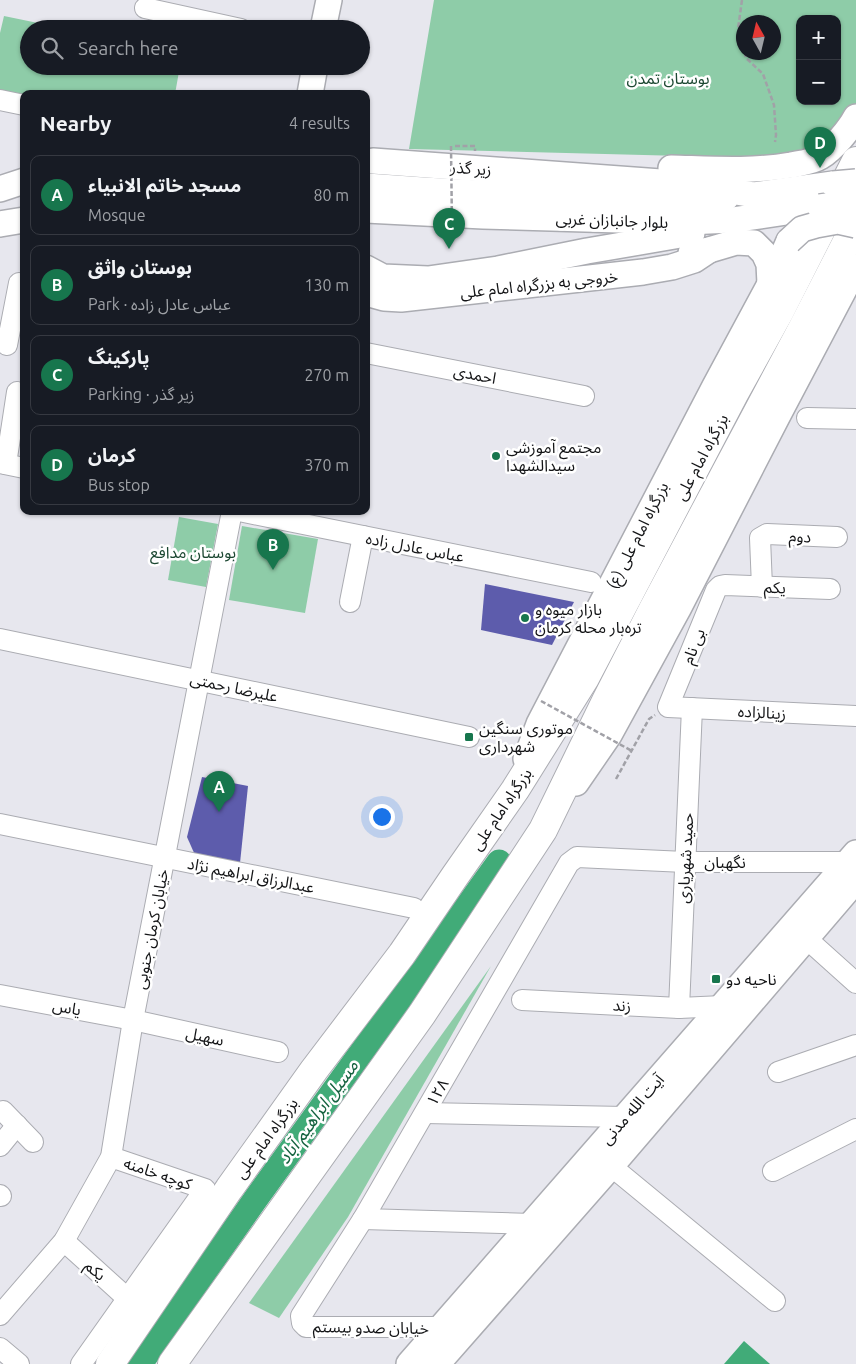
<!DOCTYPE html>
<meta charset="utf-8">
<style>
body{margin:0;font-family:Ubuntu,"Noto Sans Arabic",sans-serif;background:#20242c;color:#f1f3f6}
.controls{position:absolute;right:15px;top:15px;display:grid;overflow:hidden;border-radius:10px;box-shadow:0 1px 4px #0004}
.controls button{width:45px;height:45px;display:grid;place-items:center;padding:0;border:0;border-bottom:1px solid #363941;background:#171b24;color:#f1f3f6;font:25px sans-serif}
.compass{position:absolute;left:736px;top:15px;width:45px;height:45px;border-radius:50%;background:#171b24;box-shadow:0 1px 4px #0004;rotate:352deg}
.you{position:absolute;left:381px;top:816px;width:18px;height:18px;margin:-12px;border:4px solid #fff;border-radius:50%;background:#1a73e8;box-shadow:0 0 0 8px #1a73e833}
.badge{display:grid;place-items:center;width:32px;height:32px;border-radius:50%;background:#17764d;color:#fff;font-size:16px;font-weight:700}
.pin{position:absolute;translate:-50% -41px;filter:drop-shadow(0 1px 2px #0008)}
.pin::after{content:'';position:absolute;top:26px;width:18px;height:15px;background:inherit;clip-path:polygon(0 0,100% 0,50% 100%)}
.list{margin:0;padding:0;list-style:none}
h2{display:flex;justify-content:space-between;align-items:center;height:65px;margin:0;padding:0 20px;font-size:21px}
h2 small{font-size:16px;font-weight:400;color:#9ea1a6}
.list li{display:grid;grid-template-columns:32px 1fr auto;gap:15px;align-items:center;box-sizing:border-box;height:80px;margin:0 10px 10px;padding:0 10px;border:1px solid #363941;border-radius:10px}
.list b{display:block;font-size:19px;white-space:nowrap}
.list p{margin:0;font-size:16px;white-space:nowrap;color:#9ea1a6}
.list em{font-size:16px;font-style:normal;color:#9ea1a6}
.icon{flex:none;width:28px;height:28px;fill:none;stroke:currentColor;stroke-width:2;stroke-linecap:round;stroke-linejoin:round}
.map{position:relative;flex:none;width:856px;height:1364px;overflow:hidden}
.search{position:absolute;background:#171b24;box-shadow:0 1px 4px #0004;left:20px;top:20px;width:350px;height:55px;display:flex;align-items:center;gap:12px;box-sizing:border-box;padding:0 18px;border-radius:28px;color:#9ea1a6;font-size:19px}
.panel{position:absolute;background:#171b24;box-shadow:0 1px 4px #0004;left:20px;top:90px;width:350px;height:425px;border-radius:10px}
.map>svg:first-child{display:block}
</style>
<div class="map">
<svg width="856" height="1364" viewBox="0 0 856 1364">
<rect width="100%" height="100%" fill="#e7e7ee"/>
<!-- green -->
<g fill="#8ecca8" fill-rule="evenodd">
<path d="M434,0H856V103L847,119L820,146L793,154L760,158L409,149ZM800,19H837V101H800ZM744,22H774V52H744Z"/>
<path d="M4,16L67,29H29V66H180L175,94H24V97L0,92V33Z"/>
<path d="M179,517L218,524L206,587L168,580Z"/>
<path d="M242,526L318,539L305,613L229,600Z"/>
<path d="M491,966L348,1217L279,1318L249,1303Z"/>
</g>
<!-- water -->
<path fill="#41ab78" d="M744,1341L770,1364H724Z"/>
<g fill="none" stroke-linecap="round" stroke-linejoin="round">
<!-- river -->
<path stroke="#41ab78" stroke-width="25" d="M140,1364L257,1197L499,862"/>
</g>
<!-- building -->
<g fill="#5d5cac">
<path d="M485,584L574,602L552,645L481,630Z"/>
<path d="M202,777L248,786L240,863L195,855L187,837Z"/>
</g>
<g fill="none" stroke-linecap="round" stroke-linejoin="round">
<defs>
<g id="minor">
<path d="M145,8L241,29"/>
<path d="M0,100L24,105"/>
<path d="M7,345L19,283"/>
<path d="M366,353L584,396"/>
<path d="M807,418L856,419"/>
<path d="M0,463L24,468"/>
<path d="M6,464L17,392"/>
<path d="M239,511L591,582"/>
<path d="M762,587L760,538L767,534L837,537"/>
<path d="M830,589L725,585L720,586L716,590L668,707L856,716"/>
<path d="M350,602L363,536"/>
<path d="M0,639L469,737"/>
<path d="M0,824L414,908"/>
<path d="M807,939L856,983"/>
<path d="M0,995L133,1020L278,1052"/>
<path d="M522,1000L679,1008L723,1006"/>
<path d="M679,1008L692,708"/>
<path d="M778,1072L856,1045"/>
<path d="M3,1111L33,1142"/>
<path d="M425,1113L625,1117"/>
<path d="M0,1146L17,1125"/>
<path d="M611,1166L775,1301"/>
<path d="M773,1171L856,1129"/>
<path d="M0,1195L1,1196"/>
<path d="M363,1219L532,1224"/>
<path d="M64,1241L128,1299"/>
<path d="M0,1315L64,1241L111,1157L133,1020L232,511"/>
<path d="M441,1327H306L302,1323L301,1316L363,1219L569,863L577,857L685,862H848"/>
<path d="M0,1348L19,1364"/>
<path d="M81,1364L205,1189L111,1157"/>
</g>
<g id="major">
<path d="M323,29L329,0"/>
<path d="M310,94L315,66"/>
<path d="M373,161L688,184L754,195L833,184"/>
<path d="M671,168C711,169 751,172 791,165C801,163 812,162 820,157C833,149 849,130 856,117"/>
<path d="M366,186L423,190L680,204L726,198"/>
<path d="M0,189L24,181"/>
<path d="M366,210L483,216L687,222L732,220L820,207"/>
<path d="M0,224L24,220"/>
<path d="M691,253L709,250L736,242L754,243L764,253L769,264L770,284"/>
<path d="M366,268L383,277L428,279L498,269L587,251L692,233"/>
<path d="M366,293L384,298L401,299L643,272L672,267L694,260L709,250"/>
<path d="M526,759L539,724L715,386L770,284L789,241"/>
<path d="M576,783L609,735L678,609L778,415L856,267"/>
<path d="M409,1364L856,853"/>
<path d="M437,1364L611,1166L856,880"/>
</g>
<g id="highway">
<path d="M110,1364L229,1189L314,1070L402,954L455,876L515,790L585,678L734,394L780,311L856,161"/>
<path d="M172,1364L422,1014L543,830L606,701L653,609L803,327L856,224"/>
</g>
</defs>
<!-- minor casing -->
<use href="#minor" stroke="#abacb2" stroke-width="22"/>
<!-- major casing -->
<use href="#major" stroke="#abacb2" stroke-width="28"/>
<!-- highway casing -->
<use href="#highway" stroke="#abacb2" stroke-width="30"/>
<!-- path -->
<g stroke="#a1a1a7" stroke-width="2.5" stroke-dasharray="5 2.5" stroke-linecap="butt">
<path d="M742,0L738,29L744,49"/>
<path d="M745,52L746,58L763,74L774,105L776,135L775,142"/>
<path d="M455,146H475V151"/>
<path d="M616,779L649,719L655,715"/>
</g>
<!-- minor -->
<use href="#minor" stroke="#fff" stroke-width="20"/>
<!-- major -->
<use href="#major" stroke="#fff" stroke-width="25"/>
<!-- highway -->
<use href="#highway" stroke="#fff" stroke-width="28"/>
<defs>
<g id="major-bridge">
<path d="M833,184L856,182"/>
<path d="M820,207L856,202"/>
<path d="M789,241L802,229L816,225L838,221L856,225"/>
</g>
</defs>
<!-- major-bridge casing -->
<use href="#major-bridge" stroke="#abacb2" stroke-width="28" stroke-linecap="butt"/>
<!-- path-bridge -->
<g stroke="#a1a1a7" stroke-width="2.5" stroke-dasharray="5 2.5" stroke-linecap="butt">
<path d="M451,146L452,228"/>
<path d="M541,701L632,751"/>
</g>
<!-- major-bridge -->
<use href="#major-bridge" stroke="#fff" stroke-width="25"/>
</g>
<!-- markers -->
<g fill="#17764d" stroke="#fff" stroke-width="2">
<circle cx="496" cy="456" r="5"/>
<circle cx="525" cy="618" r="5"/>
<rect x="464" y="732" width="10" height="10" rx="2.5"/>
<rect x="711" y="974" width="10" height="10" rx="2.5"/>
</g>
<g text-anchor="middle" stroke-width="5" stroke-linejoin="round" paint-order="stroke">
<!-- park labels -->
<g font-size="16" fill="#1c4832" stroke="#fff">
<text x="668" y="84">بوستان تمدن</text>
<text x="193" y="558">بوستان مدافع</text>
</g>
<!-- street labels -->
<g font-size="16" fill="#131416" stroke="#fff">
<text transform="translate(471 168) rotate(4)" y="6">زیر گذر</text>
<text transform="translate(612 220) rotate(2)" y="6">بلوار جانبازان غربی</text>
<text transform="translate(539 284) rotate(-6)" y="6">خروجی به بزرگراه امام علی</text>
<text transform="translate(475 374) rotate(11)" y="6">احمدی</text>
<text transform="translate(701 457) rotate(-62)" y="6">بزرگراه امام علی</text>
<text transform="translate(637 535) rotate(-63)" y="6">بزرگراه امام علی (ع)</text>
<text transform="translate(800 536) rotate(3)" y="6">دوم</text>
<text transform="translate(415 547) rotate(11)" y="6">عباس عادل زاده</text>
<text transform="translate(775 587) rotate(2)" y="6">یکم</text>
<text transform="translate(693 646) rotate(-68)" y="6">بی نام</text>
<text transform="translate(234 687) rotate(12)" y="6">علیرضا رحمتی</text>
<text transform="translate(762 712) rotate(3)" y="6">زینالزاده</text>
<text transform="translate(501 809) rotate(-56)" y="6">بزرگراه امام علی</text>
<text transform="translate(685 858) rotate(-87)" y="6">حمید شهریاری</text>
<text x="725" y="868">نگهبان</text>
<text transform="translate(251 875) rotate(11)" y="6">عبدالرزاق ابراهیم نژاد</text>
<text transform="translate(151 929) rotate(-79)" y="6">خیابان کرمان جنوبی</text>
<text transform="translate(622 1005) rotate(3)" y="6">زند</text>
<text transform="translate(67 1007) rotate(11)" y="6">یاس</text>
<text transform="translate(205 1036) rotate(12)" y="6">سهیل</text>
<text transform="translate(437 1092) rotate(-60)" y="6">۱۲۸</text>
<text transform="translate(632 1109) rotate(-49)" y="6">آیت الله مدنی</text>
<text transform="translate(266 1138) rotate(-54)" y="6">بزرگراه امام علی</text>
<text transform="translate(158 1173) rotate(19)" y="6">کوچه خامنه</text>
<text transform="translate(96 1270) rotate(42)" y="6">یکم</text>
<text transform="translate(371 1327) rotate(1)" y="6">خیابان صدو بیستم</text>
</g>
<!-- poi labels -->
<g font-size="16" fill="#131416" stroke="#fff" text-anchor="start">
<text x="506" y="453">مجتمع آموزشی<tspan x="506" dy="18">سیدالشهدا</tspan></text>
<text x="535" y="615">بازار میوه و<tspan x="535" dy="18">تره‌بار محله کرمان</tspan></text>
<text x="479" y="734">موتوری سنگین<tspan x="479" dy="18">شهرداری</tspan></text>
<text x="726" y="985">ناحیه دو</text>
</g>
<!-- water labels -->
<g font-size="18" font-style="italic" fill="#14623f" stroke="#fff">
<text transform="translate(318 1112) rotate(-54)" y="6">مسیل ابراهیم آباد</text>
</g>
</g>
</svg>
<div class="controls">
<button>+</button>
<button>−</button>
</div>
<svg class="compass" viewBox="-18 -18 36 36"><path d="M0-13l5 13h-10z" fill="#e53935"/><path d="M0 13l5-13h-10z" fill="#9ea1a6"/></svg>
<div class="you"></div>
<div class="pin badge" style="left:219px;top:812px">A</div>
<div class="pin badge" style="left:273px;top:570px">B</div>
<div class="pin badge" style="left:449px;top:249px">C</div>
<div class="pin badge" style="left:820px;top:168px">D</div>
<div class="search"><svg class="icon" aria-label="search" viewBox="0 0 24 24"><circle cx="10" cy="10" r="6"/><path d="M15 15l6 6"/></svg>Search here</div>
<section class="panel">
<h2>Nearby<small>4 results</small></h2>
<ul class="list">
<li><span class="badge">A</span><div><b>مسجد خاتم الانبیاء</b><p>Mosque</p></div><em>80 m</em></li>
<li><span class="badge">B</span><div><b>بوستان واثق</b><p>Park · عباس عادل زاده</p></div><em>130 m</em></li>
<li><span class="badge">C</span><div><b>پارکینگ</b><p>Parking · زیر گذر</p></div><em>270 m</em></li>
<li><span class="badge">D</span><div><b>کرمان</b><p>Bus stop</p></div><em>370 m</em></li>
</ul>
</section>
</div>
